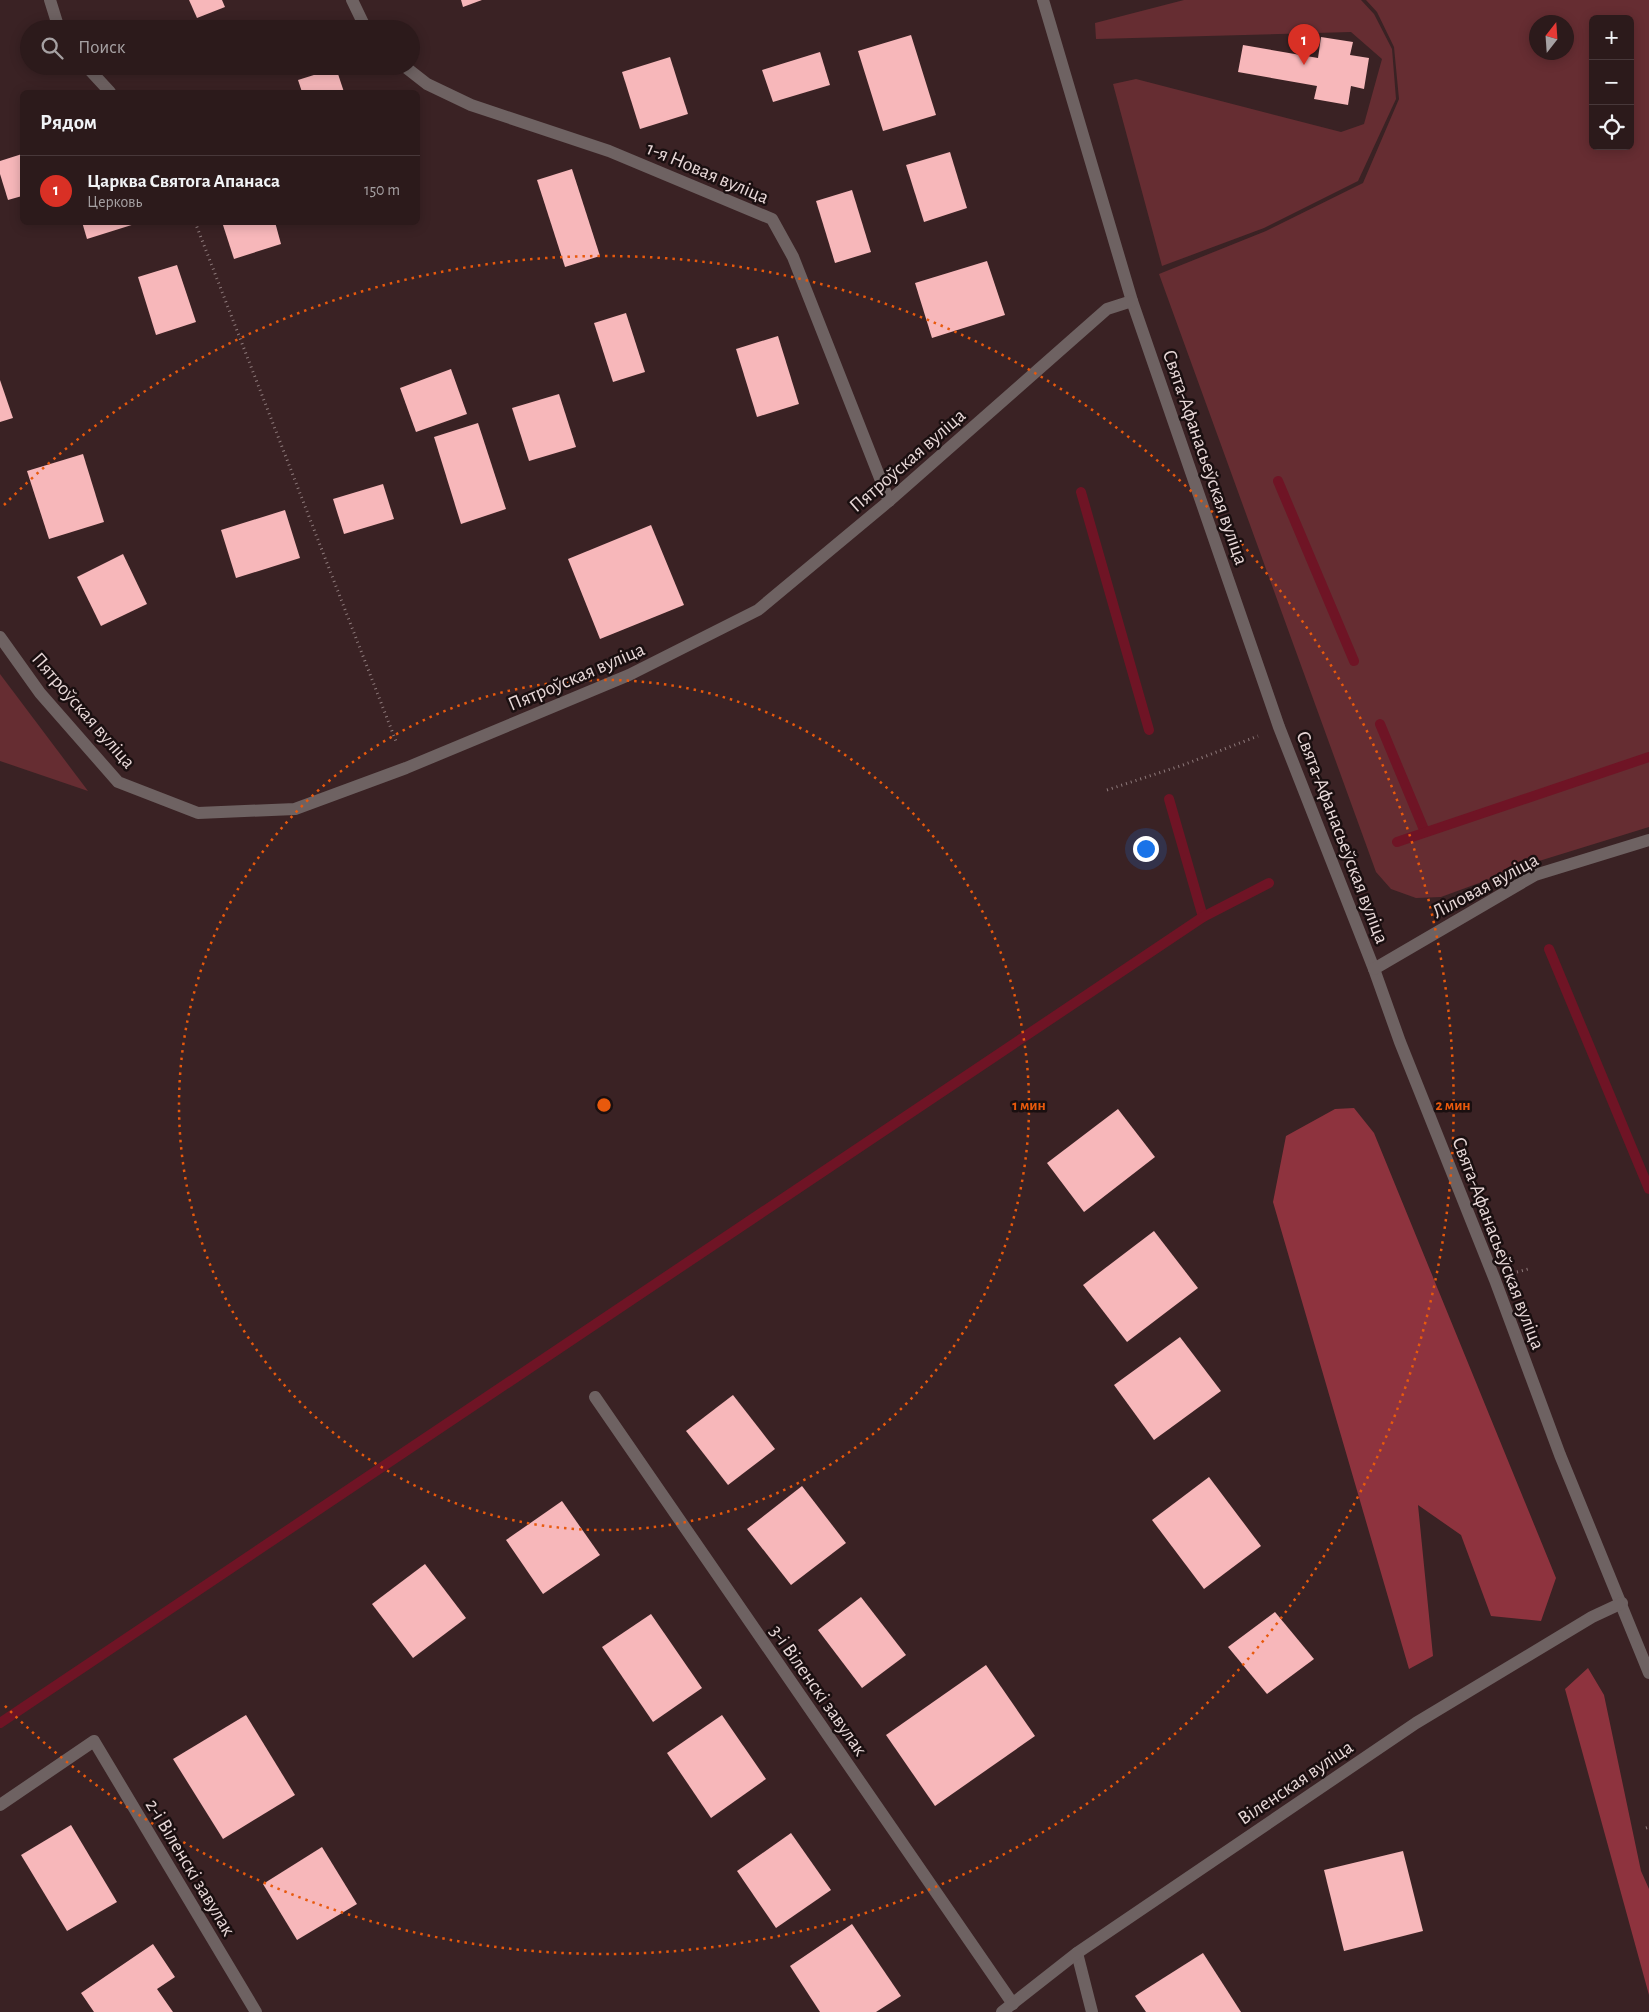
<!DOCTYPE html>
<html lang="ru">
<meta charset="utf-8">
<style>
body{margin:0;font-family:"Alegreya Sans",sans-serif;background:#342324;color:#f1f3f6}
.controls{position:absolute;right:15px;top:15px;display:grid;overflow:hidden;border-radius:8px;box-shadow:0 2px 12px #0003}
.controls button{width:45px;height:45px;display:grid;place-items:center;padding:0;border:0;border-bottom:1px solid #48383a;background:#2c1a1b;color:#f1f3f6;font:25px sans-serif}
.compass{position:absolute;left:1529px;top:15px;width:45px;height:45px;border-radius:50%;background:#2c1a1b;box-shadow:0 2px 12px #0003;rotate:17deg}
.you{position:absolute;left:1145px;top:848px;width:18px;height:18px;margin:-12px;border:4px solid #fff;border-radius:50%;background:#1a73e8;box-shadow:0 0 0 8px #1a73e833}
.badge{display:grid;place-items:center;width:32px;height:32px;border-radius:50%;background:#d93025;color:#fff;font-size:16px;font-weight:700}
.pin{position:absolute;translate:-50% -41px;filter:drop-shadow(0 1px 2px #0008)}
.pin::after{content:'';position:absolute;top:26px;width:18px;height:15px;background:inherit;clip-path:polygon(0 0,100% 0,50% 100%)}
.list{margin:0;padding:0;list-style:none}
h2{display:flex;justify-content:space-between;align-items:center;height:65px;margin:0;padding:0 20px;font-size:21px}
h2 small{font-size:16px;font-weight:400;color:#a6a1a3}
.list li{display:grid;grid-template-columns:32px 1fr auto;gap:15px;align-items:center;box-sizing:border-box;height:70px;padding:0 20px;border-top:1px solid #48383a}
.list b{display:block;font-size:19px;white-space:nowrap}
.list p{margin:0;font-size:16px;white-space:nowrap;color:#a6a1a3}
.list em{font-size:16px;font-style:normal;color:#a6a1a3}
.icon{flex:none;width:28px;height:28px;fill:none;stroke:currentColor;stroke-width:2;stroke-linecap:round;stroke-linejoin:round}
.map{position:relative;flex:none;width:1649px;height:2012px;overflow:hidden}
.search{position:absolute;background:#2c1a1b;box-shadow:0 2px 12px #0003;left:20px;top:20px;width:400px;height:55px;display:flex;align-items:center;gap:12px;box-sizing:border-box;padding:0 18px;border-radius:28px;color:#a6a1a3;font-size:19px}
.panel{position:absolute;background:#2c1a1b;box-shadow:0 2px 12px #0003;left:20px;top:90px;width:400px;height:135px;border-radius:8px}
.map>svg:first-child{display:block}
</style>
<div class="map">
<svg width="1649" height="2012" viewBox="0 0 1649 2012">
<rect width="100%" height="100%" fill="#3a2224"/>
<!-- green -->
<g fill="#662d32" fill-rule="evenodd">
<path d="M1184,0H1361L1374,14L1392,49L1396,99L1358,181L1264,228L1162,266L1113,84L1136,79L1341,132L1364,124L1382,59L1351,32L1096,39L1095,23Z"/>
<path d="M1366,0H1649V827L1539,861L1441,897L1416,898L1391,889L1376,872L1159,274L1266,231L1363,183L1399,99L1394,47L1377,12ZM1593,19H1630V146H1593ZM1566,22V52H1536V22Z"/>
<path d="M0,674L88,791L0,761Z"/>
</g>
<!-- forest -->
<g fill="#8e333e">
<path d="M1354,1108L1374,1133L1556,1578L1541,1621L1491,1616L1461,1535L1418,1505L1433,1656L1409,1669L1273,1202L1286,1136L1335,1109Z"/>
<path d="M1588,1668L1604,1695L1641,1871L1649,1889V1995L1565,1689Z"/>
</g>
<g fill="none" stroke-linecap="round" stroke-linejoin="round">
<!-- stream -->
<g stroke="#6f1425" stroke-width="10">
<path d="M1278,481L1354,661"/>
<path d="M1081,492L1149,730"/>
<path d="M1380,724L1425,832"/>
<path d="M1169,799L1203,917"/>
<path d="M1397,842L1649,757"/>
<path d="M1549,949L1649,1189"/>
<path d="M0,1723L1203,917L1269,883"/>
</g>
</g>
<!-- building -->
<g fill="#f7b7ba">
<path d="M189,0H222L225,7L197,18Z"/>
<path d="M461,0H482L463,7Z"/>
<path d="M911,35L936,115L883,131L858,51Z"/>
<path d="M1321,37L1353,42L1350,55L1369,58L1364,89L1351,86L1348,105L1314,99L1317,86L1238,72L1243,45L1318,58Z"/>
<path d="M820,52L830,85L773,102L762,70Z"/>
<path d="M670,57L688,114L640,129L622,72Z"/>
<path d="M336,68L344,92H302L298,80Z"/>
<path d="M950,152L967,208L924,222L906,165Z"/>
<path d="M22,154V196L8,200L0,174V161Z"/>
<path d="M572,169L600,256L565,267L537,180Z"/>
<path d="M852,190L871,252L835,263L816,201Z"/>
<path d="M82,222H138V223L87,239Z"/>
<path d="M222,222H275L281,244L234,259Z"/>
<path d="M987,261L1005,315L932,338L915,283Z"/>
<path d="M177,265L196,322L156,335L138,277Z"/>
<path d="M626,313L645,372L613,382L594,323Z"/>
<path d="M778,336L799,404L757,417L736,349Z"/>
<path d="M451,369L467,414L416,432L400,388Z"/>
<path d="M0,380L13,418L0,422Z"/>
<path d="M559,394L576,447L529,461L512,408Z"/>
<path d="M478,423L506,509L461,524L434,437Z"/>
<path d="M83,454L104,522L49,539L27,471Z"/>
<path d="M383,484L394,519L344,534L333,499Z"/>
<path d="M285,510L300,558L236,578L221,530Z"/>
<path d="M651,525L684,605L600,639L568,559Z"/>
<path d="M123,554L147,604L101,626L77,577Z"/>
<path d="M1118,1109L1155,1157L1084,1212L1047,1163Z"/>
<path d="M1154,1231L1198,1288L1127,1342L1083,1285Z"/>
<path d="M1180,1337L1221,1391L1154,1440L1114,1385Z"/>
<path d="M733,1395L775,1449L728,1485L686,1431Z"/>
<path d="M1209,1477L1261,1546L1204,1589L1152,1520Z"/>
<path d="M802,1486L846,1543L791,1585L747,1529Z"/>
<path d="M562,1501L600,1555L543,1594L506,1540Z"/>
<path d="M425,1564L466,1618L413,1658L372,1604Z"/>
<path d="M861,1597L906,1655L862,1688L818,1630Z"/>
<path d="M1275,1612L1314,1659L1267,1694L1228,1647Z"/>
<path d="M651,1614L702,1688L653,1722L602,1647Z"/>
<path d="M986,1665L1035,1736L935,1806L886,1735Z"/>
<path d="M246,1715L295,1795L223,1839L173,1759Z"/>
<path d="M722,1715L766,1779L711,1818L667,1753Z"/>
<path d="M71,1825L117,1902L67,1931L21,1855Z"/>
<path d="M791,1833L831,1890L776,1928L737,1871Z"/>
<path d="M322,1847L357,1904L297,1940L263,1884Z"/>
<path d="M1403,1851L1423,1931L1344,1951L1324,1870Z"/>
<path d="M852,1924L901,1996L876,2012H820L790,1966Z"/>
<path d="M153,1944L175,1977L157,1989L173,2012H94L81,1993Z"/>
<path d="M1203,1953L1241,2012H1146L1135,1996Z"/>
</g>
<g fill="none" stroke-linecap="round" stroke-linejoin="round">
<!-- path -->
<g stroke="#8e7a7b" stroke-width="3" stroke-dasharray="1 4" stroke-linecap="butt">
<path d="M195,222L397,744"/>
<path d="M1107,790L1183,765L1258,736"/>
<path d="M1517,1272L1528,1269"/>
<path d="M1646,1828L1649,1827"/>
</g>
<!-- minor -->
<g stroke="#6e6262" stroke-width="12">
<path d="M50,0L59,29"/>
<path d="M352,0L366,29"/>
<path d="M1043,0L1132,301L1279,727L1374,969L1400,1042L1495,1280L1560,1455L1649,1673"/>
<path d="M86,66L110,92"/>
<path d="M404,66L427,84L471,105L609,151L772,219L793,257L889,501"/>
<path d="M0,637L40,693L118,782L198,813L295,809L406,768L629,675L758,610L889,501L1107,309L1132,301"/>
<path d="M1374,969L1535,875L1649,840"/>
<path d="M595,1397L1013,2004"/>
<path d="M0,1805L94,1741L256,2012"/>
<path d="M1077,1953L1092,2012"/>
<path d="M1002,2012L1077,1953L1416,1723L1592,1617L1622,1603"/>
</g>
</g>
<!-- distance rings -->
<g fill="none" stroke="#e8590c" stroke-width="2.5" stroke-dasharray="2.5 5">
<circle cx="604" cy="1105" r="425"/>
<path d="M4 505A849 849 0 1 1 4 1705"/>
</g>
<g text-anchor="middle" stroke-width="5" stroke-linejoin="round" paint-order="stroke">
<!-- street labels -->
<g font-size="20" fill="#e8d8d8" stroke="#1a0f10">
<text transform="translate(708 172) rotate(23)" y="7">1-я Новая вуліца</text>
<text transform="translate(1206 457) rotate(71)" y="7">Свята-Афанасьеўская вуліца</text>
<text transform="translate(907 460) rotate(-41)" y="7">Пятроўская вуліца</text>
<text transform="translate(576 676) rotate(-23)" y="7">Пятроўская вуліца</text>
<text transform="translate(84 710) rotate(49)" y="7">Пятроўская вуліца</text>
<text transform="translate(1343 837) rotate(69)" y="7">Свята-Афанасьеўская вуліца</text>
<text transform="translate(1485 885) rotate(-28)" y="7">Ліловая вуліца</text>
<text transform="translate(1499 1243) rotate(69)" y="7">Свята-Афанасьеўская вуліца</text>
<text transform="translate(819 1690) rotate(55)" y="7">3-і Віленскі завулак</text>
<text transform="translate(1295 1782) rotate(-34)" y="7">Віленская вуліца</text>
<text transform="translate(191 1867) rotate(59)" y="7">2-і Віленскі завулак</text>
</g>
</g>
<circle cx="604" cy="1105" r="8" fill="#e8590c" stroke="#1a0f10" stroke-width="2.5"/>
<g font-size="15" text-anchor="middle" font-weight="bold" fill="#e8590c" stroke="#1a0f10" stroke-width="5" stroke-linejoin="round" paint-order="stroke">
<text x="1029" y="1110">1 мин</text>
<text x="1453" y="1110">2 мин</text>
</g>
</svg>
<div class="controls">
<button>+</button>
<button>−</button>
<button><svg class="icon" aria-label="locate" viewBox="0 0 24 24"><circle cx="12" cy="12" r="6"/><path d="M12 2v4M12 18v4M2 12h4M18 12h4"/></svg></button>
</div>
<svg class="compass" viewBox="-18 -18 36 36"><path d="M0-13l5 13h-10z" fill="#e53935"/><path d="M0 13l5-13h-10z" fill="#a6a1a3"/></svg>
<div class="you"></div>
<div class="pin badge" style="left:1304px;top:65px">1</div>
<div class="search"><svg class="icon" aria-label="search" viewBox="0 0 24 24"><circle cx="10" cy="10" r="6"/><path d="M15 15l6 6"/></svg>Поиск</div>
<section class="panel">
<h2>Рядом<small></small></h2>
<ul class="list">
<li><span class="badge">1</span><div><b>Царква Святога Апанаса</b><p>Церковь</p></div><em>150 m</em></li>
</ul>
</section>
</div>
